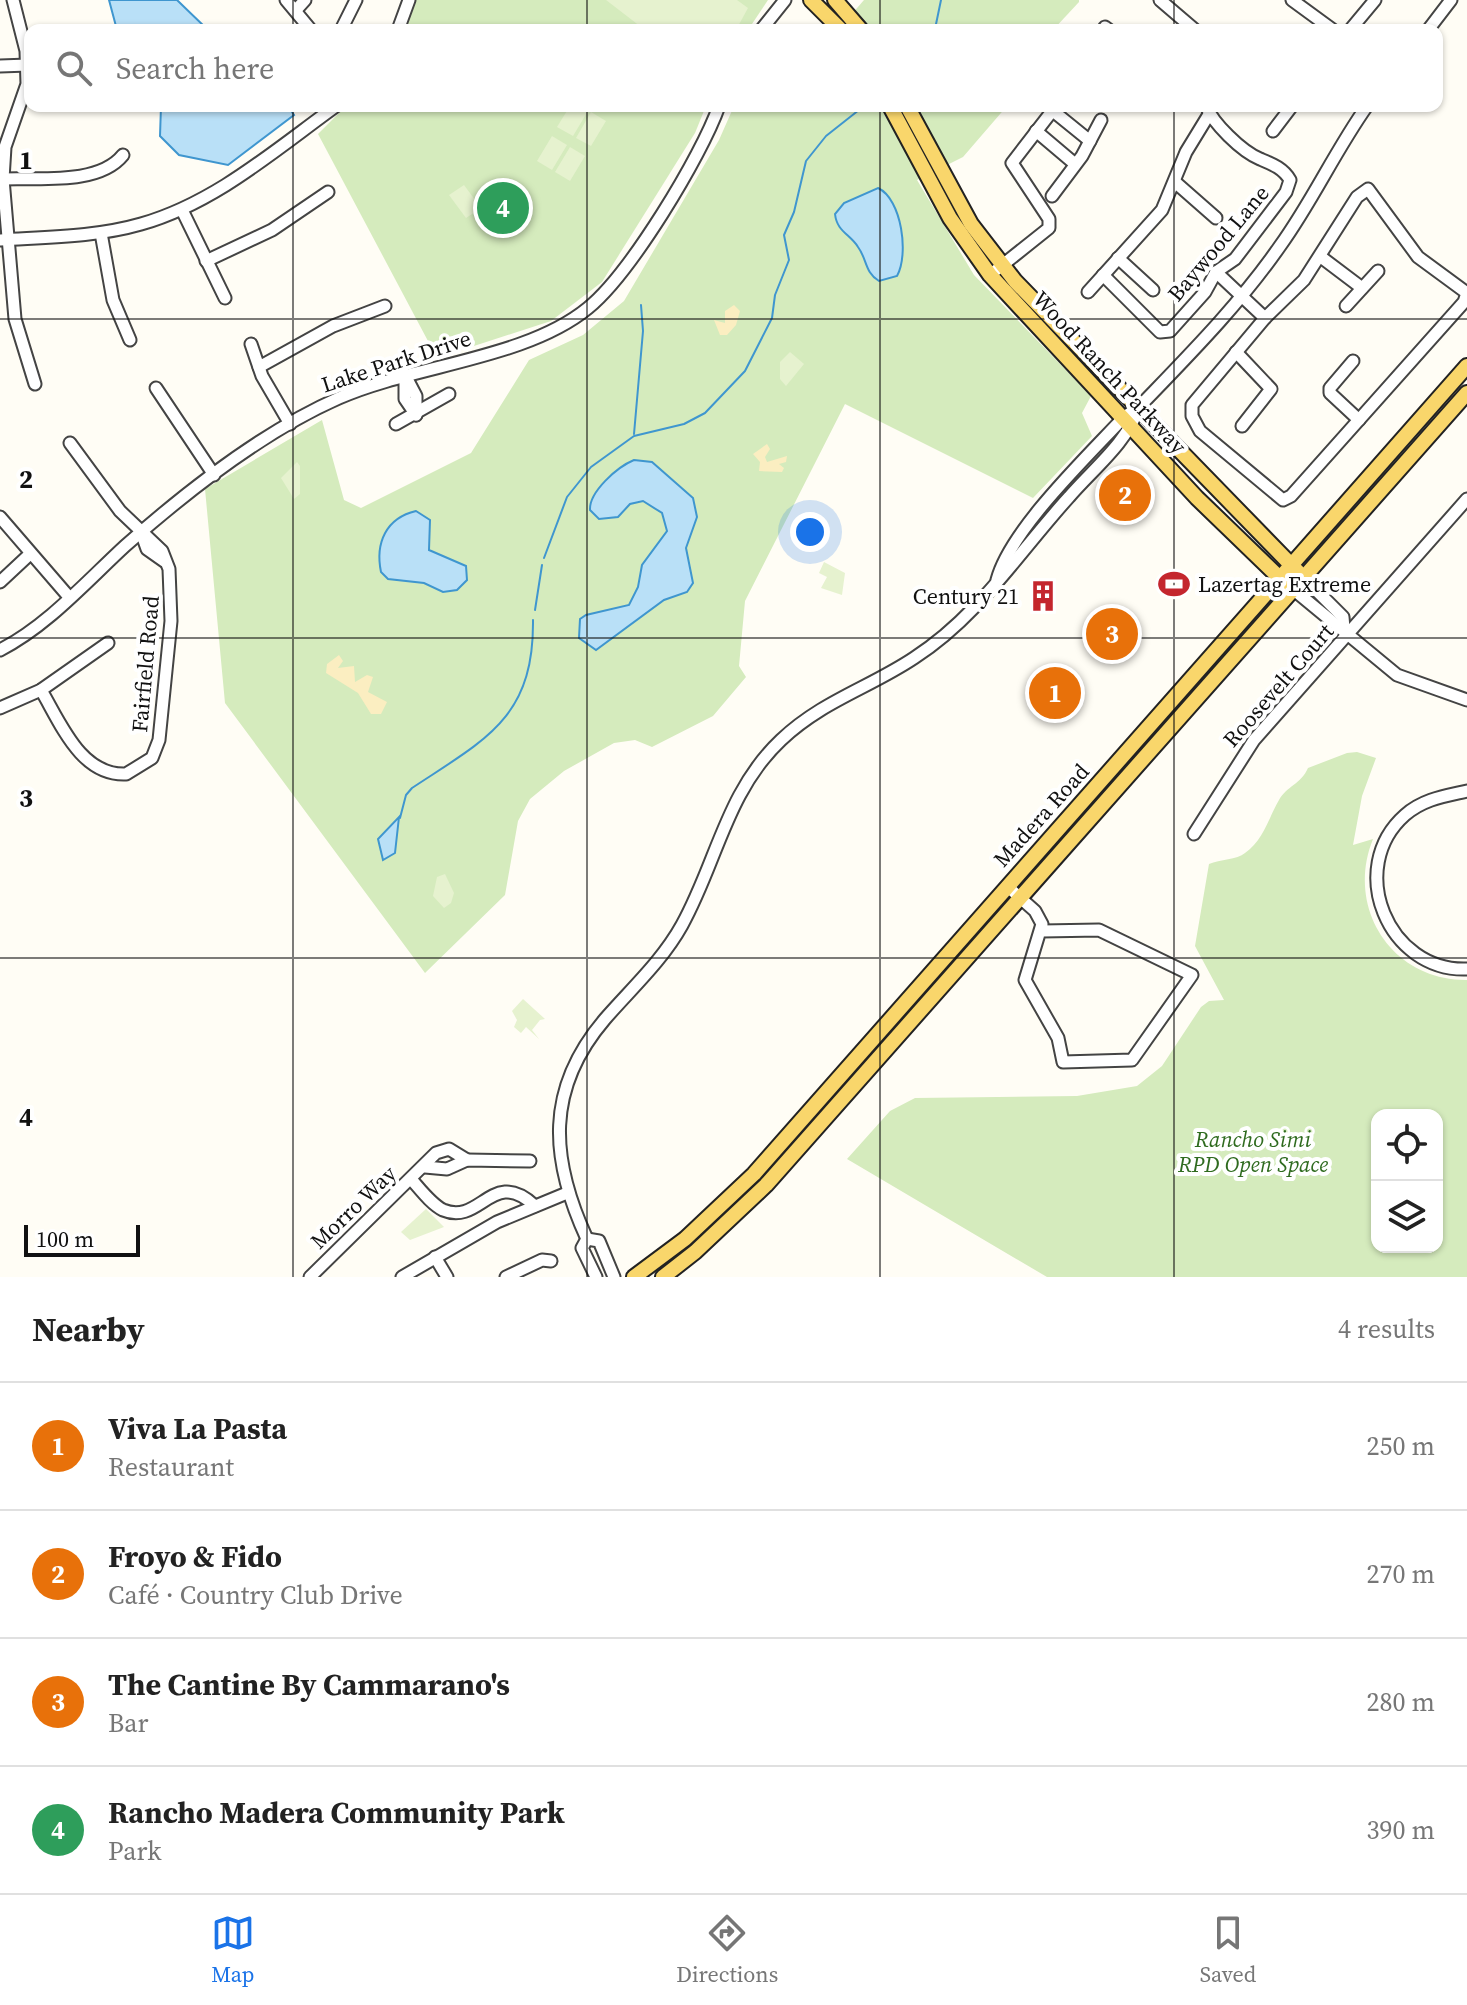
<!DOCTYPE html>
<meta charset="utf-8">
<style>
body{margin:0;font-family:"Source Serif 4",serif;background:#f2f2f2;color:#222}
.controls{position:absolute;right:24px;bottom:24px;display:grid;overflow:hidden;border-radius:16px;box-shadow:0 2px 6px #0004}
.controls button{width:72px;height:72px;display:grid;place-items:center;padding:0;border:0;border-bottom:2px solid #e0e0e0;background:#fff;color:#222;font:40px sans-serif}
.scale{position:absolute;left:24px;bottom:20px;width:116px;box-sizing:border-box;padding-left:8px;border:4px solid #111;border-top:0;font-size:22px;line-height:28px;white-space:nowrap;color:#111;-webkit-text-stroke:6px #fff;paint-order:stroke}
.you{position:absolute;left:810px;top:532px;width:28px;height:28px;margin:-20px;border:6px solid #fff;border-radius:50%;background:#1a73e8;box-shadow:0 0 0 12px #1a73e833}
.badge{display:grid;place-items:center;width:52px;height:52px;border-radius:50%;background:#1a73e8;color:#fff;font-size:26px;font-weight:700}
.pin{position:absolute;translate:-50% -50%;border:4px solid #fff;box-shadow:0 2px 8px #0006}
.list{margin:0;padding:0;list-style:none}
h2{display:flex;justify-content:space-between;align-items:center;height:104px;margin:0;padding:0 32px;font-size:34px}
h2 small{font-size:26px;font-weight:400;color:#767676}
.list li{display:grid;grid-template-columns:52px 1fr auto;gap:24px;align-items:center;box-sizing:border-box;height:128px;padding:0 32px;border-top:2px solid #e0e0e0}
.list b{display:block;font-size:30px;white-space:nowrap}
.list p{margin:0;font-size:26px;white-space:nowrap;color:#767676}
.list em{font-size:26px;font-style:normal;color:#767676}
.icon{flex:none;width:44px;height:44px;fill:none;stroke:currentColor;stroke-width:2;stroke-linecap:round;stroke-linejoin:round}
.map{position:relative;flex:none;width:1467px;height:1277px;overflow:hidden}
.search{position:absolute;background:#fff;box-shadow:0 2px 6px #0004;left:24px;right:24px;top:24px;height:88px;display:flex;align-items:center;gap:20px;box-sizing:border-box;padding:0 28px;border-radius:16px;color:#767676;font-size:30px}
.sheet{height:616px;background:#fff}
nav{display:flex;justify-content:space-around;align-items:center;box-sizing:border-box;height:112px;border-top:2px solid #e0e0e0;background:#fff;font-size:22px;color:#767676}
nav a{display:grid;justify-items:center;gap:4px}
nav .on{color:#1a73e8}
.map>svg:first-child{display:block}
</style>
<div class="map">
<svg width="1467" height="1277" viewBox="0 0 1467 1277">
<rect width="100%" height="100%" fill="#fffdf5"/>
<!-- green -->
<g fill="#d5ebbd" fill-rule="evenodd">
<path d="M416,0H768L748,30H405Z"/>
<path d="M864,0H1079V2L1053,30H838Z"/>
<path d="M346,106H706L695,133L602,282L551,321L437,358L318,134Z"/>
<path d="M734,106H1007L963,157L917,180L974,275L1091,396L1082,413L1092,436L1033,498L845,404L745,601L739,666L746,677L713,716L652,747L635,740L614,743L564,771L530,799L518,821L505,895L425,973L225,703L205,489L322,420L344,500L361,508L471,453L529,360L583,335L624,301L719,140Z"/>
<path d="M1357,752L1376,758L1362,796L1353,845L1373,839C1345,908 1392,981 1467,980V1277H1047L847,1159L890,1111L915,1098L1077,1096L1137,1086L1162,1066L1201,1007L1209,1001L1224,1000L1195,946L1209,864C1220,859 1237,860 1245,853C1263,841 1269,817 1279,800C1287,786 1301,784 1308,768L1347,753ZM1437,1115V1247H1377V1115Z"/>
</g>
<!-- sand -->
<g fill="#fbeec1">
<path d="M734,305L740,311L736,325L727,335H720L714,320L725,323V311Z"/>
<path d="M767,444L770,449L765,457L767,462L787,456L786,462L779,464L784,468L782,472L759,471L760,462L753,454Z"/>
<path d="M339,655L343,661L338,668L354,666L355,682L367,675L373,677L368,692L387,702L381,714H371L358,693L326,673L327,664Z"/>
</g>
<!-- pitch -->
<g fill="#e6f2cf">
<path d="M606,0H737L748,8L736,30H645Z"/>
<path d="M570,106L588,111L573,136L557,127Z"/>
<path d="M591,112L606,121L591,146L576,138Z"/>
<path d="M552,136L567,145L552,170L537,161Z"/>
<path d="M570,147L585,156L570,181L555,172Z"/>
<path d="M464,185L481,208L466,218L449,195Z"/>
<path d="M790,352L804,364L786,386L780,379V362Z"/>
<path d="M297,462L300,466V494L294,499L281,478Z"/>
<path d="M824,562L845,573L842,595L821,588L827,577L819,573Z"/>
<path d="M445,874L454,893L451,903L444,908L433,896L437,877Z"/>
<path d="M523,999L545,1019L540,1020L532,1030L539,1039L526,1027L521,1033L514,1027L517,1020L512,1011Z"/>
<path d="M426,1209L444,1227L410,1240L401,1232Z"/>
</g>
<!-- water -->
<g fill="#b9e0f7" stroke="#3f96cf" stroke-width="2">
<path d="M109,0H177L208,30H117Z"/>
<path d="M161,106H288L294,115L228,165L179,155L160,136Z"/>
<path d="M878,188C902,199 909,255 897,276L879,281C865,273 867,259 858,247C850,234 837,232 835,214L844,203Z"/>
<path d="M634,460L652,462L693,498L697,517L686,548L693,583L687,592L664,600L596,650L579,638L580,619L586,615L629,605L638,587L642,565L667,531L662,513L643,501L630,504L618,517L599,519L590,510C589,492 617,467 634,460Z"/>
<path d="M416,511L430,520L429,550L466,566L467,580L457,590L443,592L424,583L388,579L381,572C375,543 386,518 416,511Z"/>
<path d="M399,817L395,853L383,860L378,839Z"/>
</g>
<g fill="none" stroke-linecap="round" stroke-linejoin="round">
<!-- stream -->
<g stroke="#3f96cf" stroke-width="2">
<path d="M935,29L941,0"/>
<path d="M634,434L643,331L641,305"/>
<path d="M544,558L567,497L591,467L634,436L684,424L705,413L745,371L772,318L775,295L789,260L784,235L794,212L806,161L826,136L864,106"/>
<path d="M535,610L542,565"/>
<path d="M400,818L406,795L412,788C486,739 534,718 533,620"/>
</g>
<defs>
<g id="minor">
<path d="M13,0L26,51L27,84L5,147L3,179L15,319L35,384"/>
<path d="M286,0L311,30"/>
<path d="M1160,0L1195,30"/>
<path d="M1292,0L1333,30"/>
<path d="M296,10L305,0"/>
<path d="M341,30L356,0"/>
<path d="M398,30L409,0"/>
<path d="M761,30L785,0"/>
<path d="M1103,30L1105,27L1109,30"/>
<path d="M1350,30L1375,0"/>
<path d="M1428,30L1451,0"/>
<path d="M0,66L28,65"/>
<path d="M1053,111L1090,141"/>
<path d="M1036,131L1075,164"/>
<path d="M1273,131L1292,106"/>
<path d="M0,179C37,177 98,186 123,155"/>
<path d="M1175,182L1216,218"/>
<path d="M1368,189L1418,257L1467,293L1464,302L1291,496L1283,500L1200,431L1192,416V405L1265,318L1304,280L1357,197Z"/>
<path d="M1052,196L1082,156L1101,120"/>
<path d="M182,210L225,298"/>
<path d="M101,233L113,300L130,340"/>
<path d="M0,240C47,237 96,237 141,224C215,203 275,150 336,106"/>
<path d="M1321,257L1362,288"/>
<path d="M1118,258L1153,290"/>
<path d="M206,261L272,230L328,192"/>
<path d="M1216,272L1265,318"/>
<path d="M990,275L1049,228V219L1012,163L1056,106"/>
<path d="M1103,275L1160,332L1170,331L1205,292L1216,272L1235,259L1286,192L1290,180C1283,168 1272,164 1260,159C1241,151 1213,123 1206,106"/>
<path d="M1088,292L1162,210L1186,152L1208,116"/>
<path d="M1346,306L1378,271"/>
<path d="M251,344L262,376L290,424"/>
<path d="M1236,352L1271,389L1242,426"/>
<path d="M1353,361L1330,388V393L1359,420"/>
<path d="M259,367L333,326L385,306"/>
<path d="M405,375V399L416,415"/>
<path d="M405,375L416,396V415"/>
<path d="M156,388L214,475"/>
<path d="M396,424L449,394"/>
<path d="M0,517L69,597"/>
<path d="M141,532L147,549L164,561"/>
<path d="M1305,579L1343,617L1344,628"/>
<path d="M997,580C1010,530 1088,456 1124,417L1139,407C1188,356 1239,305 1280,246C1312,202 1335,151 1367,106"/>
<path d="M0,582L30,554"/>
<path d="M1294,590L1397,675L1467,700"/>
<path d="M0,650C47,626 86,582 125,546C186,492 264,431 339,398C414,365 526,359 588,308C630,274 701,157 719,106"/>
<path d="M41,690C61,724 81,776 126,774L152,758L159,740L171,621L169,569L162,551L120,511L70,443"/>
<path d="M0,708L41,690L108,643"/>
<path d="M1467,791C1445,796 1423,799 1405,815C1345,868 1388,972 1467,969"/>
<path d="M1194,834L1254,740L1467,499"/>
<path d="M1007,886L1035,911L1042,924L1025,980L1058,1038L1063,1062L1132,1060L1192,975L1099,930L1042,931"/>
<path d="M425,1167L447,1169L467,1160L530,1161"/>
<path d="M411,1179C420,1189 431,1204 443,1210C481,1226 492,1166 535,1206"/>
<path d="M587,1239C550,1159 545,1089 605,1019C632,988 662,961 682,925C717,862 726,792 781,740C822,701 869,688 914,658C978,617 1019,552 1069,497C1093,469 1127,443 1139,407"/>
<path d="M587,1239L599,1241L614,1277"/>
<path d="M587,1239L582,1248L596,1277"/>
<path d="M435,1257L447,1277"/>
<path d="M310,1277L436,1153L449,1149L467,1160"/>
<path d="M402,1277L497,1222L567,1193"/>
<path d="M506,1277L542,1260L551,1261"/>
</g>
<g id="major">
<path d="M811,0L841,30"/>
<path d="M835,0L861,30"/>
<path d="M890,106L950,218L990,275L1197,498L1285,583"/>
<path d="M907,106L971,224L1015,281L1298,572"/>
<path d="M634,1277L685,1239L754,1174L1467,366"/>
<path d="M663,1277L695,1252L766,1185L1467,393"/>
</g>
</defs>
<!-- minor casing -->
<use href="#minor" stroke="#444" stroke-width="15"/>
<!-- major casing -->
<use href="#major" stroke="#222" stroke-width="18"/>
<!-- minor -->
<use href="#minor" stroke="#fff" stroke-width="11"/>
<!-- major -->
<use href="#major" stroke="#f9d66b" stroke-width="14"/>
</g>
<!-- grid -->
<path fill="none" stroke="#111" stroke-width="2" stroke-opacity="0.55" d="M293,0V30M587,0V30M880,0V30M1174,0V30M293,106V1277M587,106V1277M880,106V1277M1174,106V1277M0,319H1467M0,638H1467M0,958H1467"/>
<!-- icons -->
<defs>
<symbol id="stadium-bare" viewBox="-9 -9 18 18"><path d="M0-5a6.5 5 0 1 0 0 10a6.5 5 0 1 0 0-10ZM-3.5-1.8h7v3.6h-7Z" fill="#c4262e" stroke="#fff" stroke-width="2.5" paint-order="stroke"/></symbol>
<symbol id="building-bare" viewBox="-9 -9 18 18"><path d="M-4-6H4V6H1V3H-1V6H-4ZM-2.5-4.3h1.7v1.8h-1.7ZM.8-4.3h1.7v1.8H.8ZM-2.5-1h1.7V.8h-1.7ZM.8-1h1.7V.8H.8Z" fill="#c4262e" stroke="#fff" stroke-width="2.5" paint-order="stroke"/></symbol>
</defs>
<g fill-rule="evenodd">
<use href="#stadium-bare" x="1152" y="562" width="44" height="44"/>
<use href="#building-bare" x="1021" y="574" width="44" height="44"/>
</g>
<g text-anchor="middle" stroke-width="8" stroke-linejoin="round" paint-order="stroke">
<!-- street labels -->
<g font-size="22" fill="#111" stroke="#fff">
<text transform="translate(1218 243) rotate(-50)" y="8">Baywood Lane</text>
<text transform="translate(396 361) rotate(-18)" y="8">Lake Park Drive</text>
<text transform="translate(1110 372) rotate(47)" y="8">Wood Ranch Parkway</text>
<text transform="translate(145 664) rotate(-85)" y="8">Fairfield Road</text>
<text transform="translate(1278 685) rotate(-49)" y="8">Roosevelt Court</text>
<text transform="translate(1041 815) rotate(-48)" y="8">Madera Road</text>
<text transform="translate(353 1207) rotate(-44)" y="8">Morro Way</text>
</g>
<!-- poi labels -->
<g font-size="22" fill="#111" stroke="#fff" text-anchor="start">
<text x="1198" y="592">Lazertag Extreme</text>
<text x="1019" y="604" text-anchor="end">Century 21</text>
</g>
<!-- park labels -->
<g font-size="22" font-style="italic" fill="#2f6b1f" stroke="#fff">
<text x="1253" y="1147">Rancho Simi<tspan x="1253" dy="25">RPD Open Space</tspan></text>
</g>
</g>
<g font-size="26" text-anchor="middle" font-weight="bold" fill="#111" stroke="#fff" stroke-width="8" stroke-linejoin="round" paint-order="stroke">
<text x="26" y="169">1</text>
<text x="26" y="488">2</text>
<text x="26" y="807">3</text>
<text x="26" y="1126">4</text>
</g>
</svg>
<div class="controls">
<button><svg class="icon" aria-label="locate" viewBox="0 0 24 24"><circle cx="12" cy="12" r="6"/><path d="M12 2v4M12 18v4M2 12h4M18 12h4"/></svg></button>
<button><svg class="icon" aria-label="layers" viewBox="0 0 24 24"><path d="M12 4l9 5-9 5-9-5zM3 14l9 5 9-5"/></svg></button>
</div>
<div class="scale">100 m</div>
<div class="you"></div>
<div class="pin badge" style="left:1055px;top:693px;background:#e8710a">1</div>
<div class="pin badge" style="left:1125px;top:495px;background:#e8710a">2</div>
<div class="pin badge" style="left:1112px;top:634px;background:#e8710a">3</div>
<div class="pin badge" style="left:503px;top:208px;background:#2e9e5b">4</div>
<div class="search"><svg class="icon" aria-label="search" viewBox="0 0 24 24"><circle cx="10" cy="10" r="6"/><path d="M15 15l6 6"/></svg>Search here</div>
</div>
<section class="sheet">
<h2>Nearby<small>4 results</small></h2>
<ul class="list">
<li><span class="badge" style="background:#e8710a">1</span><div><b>Viva La Pasta</b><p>Restaurant</p></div><em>250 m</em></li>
<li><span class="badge" style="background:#e8710a">2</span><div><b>Froyo &amp; Fido</b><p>Café · Country Club Drive</p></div><em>270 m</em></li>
<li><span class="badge" style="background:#e8710a">3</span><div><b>The Cantine By Cammarano's</b><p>Bar</p></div><em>280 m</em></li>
<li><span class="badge" style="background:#2e9e5b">4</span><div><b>Rancho Madera Community Park</b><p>Park</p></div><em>390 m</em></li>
</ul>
</section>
<nav>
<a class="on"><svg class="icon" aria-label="map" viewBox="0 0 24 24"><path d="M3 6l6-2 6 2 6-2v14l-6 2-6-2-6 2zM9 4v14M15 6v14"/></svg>Map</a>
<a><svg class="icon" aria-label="directions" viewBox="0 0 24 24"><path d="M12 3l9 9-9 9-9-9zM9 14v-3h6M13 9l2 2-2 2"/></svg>Directions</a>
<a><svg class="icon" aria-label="saved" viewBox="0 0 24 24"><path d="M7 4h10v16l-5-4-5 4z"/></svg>Saved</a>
</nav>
